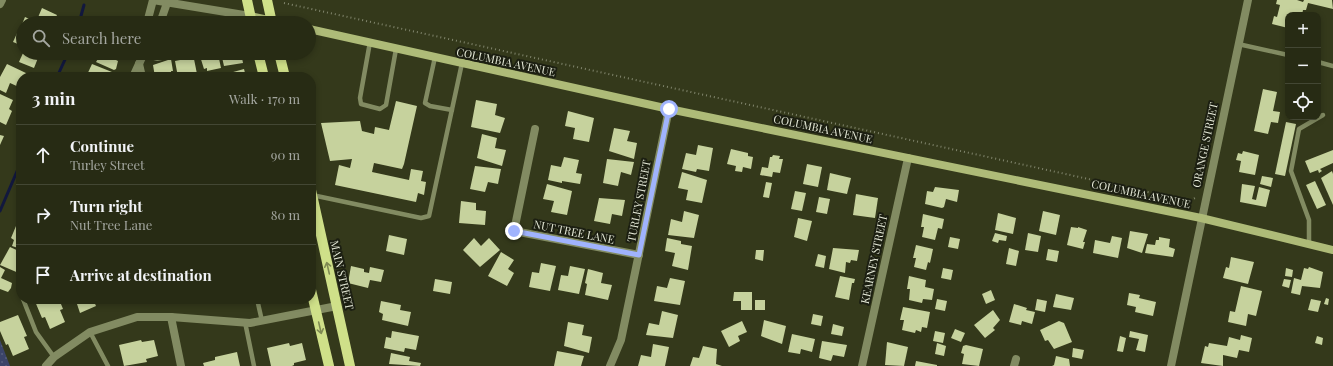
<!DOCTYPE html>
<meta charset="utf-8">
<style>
body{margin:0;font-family:"Playfair Display",serif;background:#333722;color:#f1f3f6}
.controls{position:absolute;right:12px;top:12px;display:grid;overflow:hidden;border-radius:8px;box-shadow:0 2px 6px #0003}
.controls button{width:36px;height:36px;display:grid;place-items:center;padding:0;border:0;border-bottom:1px solid #434734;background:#272b14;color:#f1f3f6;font:20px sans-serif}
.stop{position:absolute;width:12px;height:12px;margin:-9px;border:3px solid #a0b3fd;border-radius:50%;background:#fff}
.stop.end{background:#a0b3fd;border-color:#fff;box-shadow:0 1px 4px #0008}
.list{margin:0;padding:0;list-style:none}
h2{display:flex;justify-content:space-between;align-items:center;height:52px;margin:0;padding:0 16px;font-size:17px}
h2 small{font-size:13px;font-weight:400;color:#a4a7a0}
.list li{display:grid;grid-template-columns:26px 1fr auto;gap:12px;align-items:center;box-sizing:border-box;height:60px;padding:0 16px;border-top:1px solid #434734}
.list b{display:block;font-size:15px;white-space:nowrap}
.list p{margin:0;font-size:13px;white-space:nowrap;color:#a4a7a0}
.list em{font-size:13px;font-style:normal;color:#a4a7a0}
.icon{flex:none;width:22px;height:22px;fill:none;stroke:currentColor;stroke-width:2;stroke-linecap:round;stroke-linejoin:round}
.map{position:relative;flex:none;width:1333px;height:366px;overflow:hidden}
.search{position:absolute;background:#272b14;box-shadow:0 2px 6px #0003;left:16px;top:16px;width:300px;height:44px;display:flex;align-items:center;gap:10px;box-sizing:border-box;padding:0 14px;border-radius:22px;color:#a4a7a0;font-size:15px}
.panel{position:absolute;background:#272b14;box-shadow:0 2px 6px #0003;left:16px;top:72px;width:300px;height:232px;border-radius:16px}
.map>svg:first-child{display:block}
</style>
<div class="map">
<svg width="1333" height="366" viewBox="0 0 1333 366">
<defs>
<pattern id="park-dots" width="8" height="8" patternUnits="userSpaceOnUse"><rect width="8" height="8" fill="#3b4469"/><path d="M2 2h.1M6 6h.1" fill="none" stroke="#575f7e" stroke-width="1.8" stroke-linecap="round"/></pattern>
</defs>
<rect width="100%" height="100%" fill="#34391b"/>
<!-- park -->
<path fill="url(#park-dots)" d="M0,340L10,366H0Z"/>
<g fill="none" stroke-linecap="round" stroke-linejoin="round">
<!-- stream -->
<g stroke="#12183e" stroke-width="3">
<path d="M79,23L84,5"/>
<path d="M57,77L68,53"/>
<path d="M0,211L21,162"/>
</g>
</g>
<!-- building -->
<g fill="#c6d29d">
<path d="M1277,0H1297L1303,2L1304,0H1332L1333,9L1308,3L1306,10H1303L1302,15H1288V28L1272,24L1274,16L1277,17L1280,5L1276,4Z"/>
<path d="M42,8L57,15L53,23H23V31L20,29L25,17L36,22Z"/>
<path d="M18,31L23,33V46L13,42Z"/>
<path d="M23,53H40L34,68L19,62Z"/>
<path d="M96,53H109L108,56L118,61L116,69L114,70L96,62L99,57L95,55Z"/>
<path d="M199,53H211L212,55L218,54L221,68L207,71V68L204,69Z"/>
<path d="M221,53H241L243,63L224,66Z"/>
<path d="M193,54L197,74L178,77L175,61L180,60L179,58Z"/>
<path d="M171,59L173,71H171L172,77H155L153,65Z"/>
<path d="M7,64L28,74L27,77H21V88L10,83L6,93L0,90V77Z"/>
<path d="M92,64L112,72L110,77H86Z"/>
<path d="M244,69L246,77H227L226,74Z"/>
<path d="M222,73L223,77H208V76Z"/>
<path d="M1263,89L1277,92L1273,111L1280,112L1278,123L1271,122L1268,134L1254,131Z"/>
<path d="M0,94L13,100L9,109L12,111L6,125L0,122Z"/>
<path d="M476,100L497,104L495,115L505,118L500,133L471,127Z"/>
<path d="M396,101L417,106L404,164L402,169L374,163L372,172L409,180L411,169L423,171L421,181L426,182L424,195L418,193L416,202L335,185L339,165L350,168L352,159L330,161L321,123L360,121L362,131L374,134L375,127L389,130Z"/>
<path d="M568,111L594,118L589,142L573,139L575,128L565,126Z"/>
<path d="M1286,122L1296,124L1285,176L1275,174Z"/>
<path d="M614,128L630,131L627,141L637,143L634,159L609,151Z"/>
<path d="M482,134L497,138L495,148L506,150L502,166L477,158Z"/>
<path d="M0,135L4,136L0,145Z"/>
<path d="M698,145L713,148L709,171L697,169L696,172L682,169L686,153L696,155Z"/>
<path d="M731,149L748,153V156L753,157L751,169L743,167L742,172L735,171L736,166L727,164Z"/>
<path d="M1333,150V163L1320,169L1322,171L1319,173L1318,170L1310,173L1305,161Z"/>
<path d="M1243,151L1259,155L1255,175L1239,172L1241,161L1236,160L1238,153L1242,154Z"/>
<path d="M773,155L780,156L779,159H783L780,173L773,172L772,177L760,175L762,167L768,168L770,157H772Z"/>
<path d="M564,157L579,160L576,173L582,174L580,184L562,181V183L548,180L551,165L561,167Z"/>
<path d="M607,159L634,162L631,175L621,172L618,186L603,183Z"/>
<path d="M807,164L822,167L818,187L803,184Z"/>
<path d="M475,166L501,169L498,184L488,182L485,192L470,189Z"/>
<path d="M1332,171L1333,174V205L1321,178Z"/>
<path d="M682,172L707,180L702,203L686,200L688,190L678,188Z"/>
<path d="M830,173L851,178L847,194L827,190Z"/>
<path d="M1262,176L1273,178L1271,187L1260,184Z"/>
<path d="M1315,181L1326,205L1317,209L1306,185Z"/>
<path d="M766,182L772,183L769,198L763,197Z"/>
<path d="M547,184L572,191L567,215L551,212L554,201L543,199Z"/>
<path d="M1242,184L1255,186L1252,199L1256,200L1259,187L1270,190L1266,207L1240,202Z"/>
<path d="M935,187L959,190L957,202L946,199L944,207L942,208L925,204L927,191L933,192Z"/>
<path d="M795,191L806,193L802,211L791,209Z"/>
<path d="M856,194L878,198L875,218L853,215Z"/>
<path d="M819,197L830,199L827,214L816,212Z"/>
<path d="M599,198L625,200L622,216L612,214L610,224L594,221Z"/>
<path d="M461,201L476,203V210L486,211L485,225L459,223Z"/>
<path d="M684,211L699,215L694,238L668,235L671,219L682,222Z"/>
<path d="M1043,211L1060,215L1056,235L1039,231Z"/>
<path d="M998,213L1016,218L1013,234L995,230Z"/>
<path d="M21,214V225L17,223Z"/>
<path d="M923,214L944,219L942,229L938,228L935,240L922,237L924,227H921Z"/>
<path d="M798,218L812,221L807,241L794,237Z"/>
<path d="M16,226L21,228V249L12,246L14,240L11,238Z"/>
<path d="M1071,227L1078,228V227L1087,230L1083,242H1085L1083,249L1067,245Z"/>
<path d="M1130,231L1148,234L1142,253L1127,248Z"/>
<path d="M995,233L1007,236L1006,241L999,240L998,243L992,241Z"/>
<path d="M1028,233L1041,236L1038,252L1025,250Z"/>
<path d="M389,235L407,239L404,255L386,251Z"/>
<path d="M1112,236L1122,238L1118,258L1093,253L1095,240L1110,243Z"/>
<path d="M950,237L960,239L958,249L948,247Z"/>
<path d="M1159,237L1170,239L1169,247L1175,249L1173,257L1145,253L1147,244L1155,245L1156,240H1159Z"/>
<path d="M474,238L481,246L489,238L500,250L480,267L463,250Z"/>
<path d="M667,238L681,241V244L692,246L688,270L672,266L675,253L665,251Z"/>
<path d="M916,245L933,249L930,263L928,262L926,270L914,267L916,258H913Z"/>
<path d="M10,247L21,252V274L0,265Z"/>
<path d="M833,248L859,250L857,261L851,260L850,263L846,262L845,273L829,269Z"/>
<path d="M1009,248L1019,251L1016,266L1006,264Z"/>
<path d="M1048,249L1059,251L1057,262L1046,260Z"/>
<path d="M756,250H764L763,261L755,259Z"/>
<path d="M501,252L514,260L508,269L514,273L507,286L488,276Z"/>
<path d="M818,254L826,256L824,268L815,266Z"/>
<path d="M1231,257L1254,262L1248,284L1223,278L1226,267L1229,268Z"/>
<path d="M541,263L556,266L550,291L529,287L532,272L539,273Z"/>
<path d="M351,266L364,269V272L369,273L370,267L384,270L381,282L370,280L368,288L348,283Z"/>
<path d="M570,266L585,269L579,294L558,290L561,275L568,276Z"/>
<path d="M0,267L5,270L1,278L12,283L11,288L8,292L0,289Z"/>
<path d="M1309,267L1323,272L1320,288L1302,286L1300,295L1291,293L1294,278L1301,280L1304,268L1308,269Z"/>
<path d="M943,268L953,270L951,280L941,278Z"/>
<path d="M1286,268L1293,270L1292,277L1285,276Z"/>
<path d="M588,269L603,273L601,283L612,285L608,300L585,295L587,284L585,283Z"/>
<path d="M840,276L855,279L854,283H852L849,300L835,297Z"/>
<path d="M909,276L926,280L925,287L934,289L932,300L923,299L922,303L909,300L910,289H907Z"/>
<path d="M670,278L685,281L680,305L654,301L657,286L667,288Z"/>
<path d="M435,279L452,282L450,294L433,291Z"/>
<path d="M1284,279L1291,280L1289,288L1282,286Z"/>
<path d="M1241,286L1262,291L1256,316L1248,314L1246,326L1228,322L1230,311L1235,312Z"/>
<path d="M991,290L995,300L986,304L982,294Z"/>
<path d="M734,292H752V310H741V301H733Z"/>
<path d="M1129,293L1140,295L1139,298L1156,302L1153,316L1135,312L1136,307L1127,305Z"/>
<path d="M1056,294L1074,298L1071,310L1053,307Z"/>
<path d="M1326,298L1329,299L1328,305L1324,304Z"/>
<path d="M34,299H59L63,309L60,310L65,322L50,329L45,317L42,318Z"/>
<path d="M71,299H93L96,306L80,313L76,301L73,302Z"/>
<path d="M218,299H235V303L218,302Z"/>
<path d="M937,299L947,301L945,311L935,309Z"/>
<path d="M1037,299L1047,301L1045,312L1035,310Z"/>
<path d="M1311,299L1321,301L1318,312L1308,310Z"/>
<rect x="755" y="300" width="10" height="10"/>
<path d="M381,301L401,305L400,310L411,312L408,326L382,320L383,314L379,312Z"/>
<path d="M1014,304L1027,308L1026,310L1035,312L1032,324L1022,321L1021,325L1009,322Z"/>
<path d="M903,307L930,312L927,328L922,327L921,332L916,330L915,333L902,330L904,320H900Z"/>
<path d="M993,310L1000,320L993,328L995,330L985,338L974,325Z"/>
<path d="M662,311L678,315L673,338L646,335L649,323L659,325Z"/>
<path d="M813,314L823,316L821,326L811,324Z"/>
<path d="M18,315L27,336L24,337L29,349L13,356L8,344L6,345L0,331V322Z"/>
<path d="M764,320L786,326L782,344L761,336Z"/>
<path d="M742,321L747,332L738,336L740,341L729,347L721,331Z"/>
<path d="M1059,321L1064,323L1072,342L1054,349L1048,340L1045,341L1040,330Z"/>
<path d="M568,322L584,325L582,335L592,337L589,353L564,346Z"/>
<path d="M833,324L844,327L842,336L831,334Z"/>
<path d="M955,329L965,333L961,342L951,338Z"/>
<path d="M392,331L419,336L416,350L405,348L404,352L384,348L386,337L391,338Z"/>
<path d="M935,331L945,333L943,343L933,341Z"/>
<path d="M1130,331L1148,335L1145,352L1136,350L1139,339L1129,337Z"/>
<path d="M792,334L815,339L812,352L801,349L800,354L788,352Z"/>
<path d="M1241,335L1252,338L1249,352L1239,350L1237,358L1223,355V366L1201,363L1205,346L1208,347L1209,343L1227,346L1229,337L1240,340Z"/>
<path d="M1120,336L1126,338L1123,352L1117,351Z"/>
<path d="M1317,336L1323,338L1322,345L1315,343Z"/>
<path d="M141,340L142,342L154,340L158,356L146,359L147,362L124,366L119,345Z"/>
<path d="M822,341L847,345L844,357L833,355L831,361L819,358Z"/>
<path d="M887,342L908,347L904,366L885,365Z"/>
<path d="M289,343L290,346L302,343L306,360L294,363V365L292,366H271L267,348Z"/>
<path d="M937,343L946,346L944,356L935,354Z"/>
<path d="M653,344L669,347L665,366H638L641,355L651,357Z"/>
<path d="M966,345L983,349L979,366L962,364L964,354L961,353L963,346Z"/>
<path d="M703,346L717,349L716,364L722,366H690L693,357L699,358Z"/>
<path d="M1073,348L1084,350L1082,359L1072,357Z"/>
<path d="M557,351L584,356L581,366H554Z"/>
<path d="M237,352L240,366H204L203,363L215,360V357Z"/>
<path d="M391,353L410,357L409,361L421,363L420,366L389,364Z"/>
<path d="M1056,356L1069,359L1070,366H1052L1054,365Z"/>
<path d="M916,361L937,365V366H915Z"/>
</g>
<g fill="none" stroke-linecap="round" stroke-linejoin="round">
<!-- path -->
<path stroke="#80856c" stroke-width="2" stroke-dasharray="1 3" stroke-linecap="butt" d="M284,3L1189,201L1197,197"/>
<!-- service -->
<g stroke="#828b62" stroke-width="4.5">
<path d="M370,42L360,98L361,104L380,109L386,105L396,49"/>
<path d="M1238,44L1288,55"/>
<path d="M435,57L425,103L430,106L452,110"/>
<path d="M1318,62L1333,66"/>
<path d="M312,195L421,218L429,216L462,63"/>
<path d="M1309,244V220L1291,171L1299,129L1323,115"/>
<path d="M23,299L36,332L54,357"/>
<path d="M257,299L262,321"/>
<path d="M245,322L254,366"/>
<path d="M90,332L108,366"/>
</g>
<!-- minor -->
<g stroke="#828b62" stroke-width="8">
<path d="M0,4L2,0"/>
<path d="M147,23L153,0"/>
<path d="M160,23L167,3"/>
<path d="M143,53L157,57L175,53"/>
<path d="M139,64L142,77"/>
<path d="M133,77L144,53"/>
<path d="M535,129L514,231L639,255"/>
<path d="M171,317L181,366"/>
<path d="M46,366L54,357L90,332L137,317H171L250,323L337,306"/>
<path d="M610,366L621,340L669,109"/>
<path d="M862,366L908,158"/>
<path d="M1014,366L1016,359"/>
</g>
<!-- tertiary -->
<g stroke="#828b62" stroke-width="8">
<path d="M153,0L250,16"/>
<path d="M1171,366L1248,0"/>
</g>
<!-- secondary -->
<g stroke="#aebb78" stroke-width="8">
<path d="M250,16L282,23"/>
<path d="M309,29L669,109L1201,218L1333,250"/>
</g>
<!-- primary -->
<g stroke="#cfe089" stroke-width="10">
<path d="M247,0L252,23"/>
<path d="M267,0L272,23"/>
<path d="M258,53L264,77"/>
<path d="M279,53L285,77"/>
<path d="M311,190L350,366"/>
<path d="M311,290L329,366"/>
</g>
</g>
<!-- one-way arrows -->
<defs><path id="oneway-shaft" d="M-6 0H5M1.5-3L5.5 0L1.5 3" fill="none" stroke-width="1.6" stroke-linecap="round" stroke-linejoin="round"/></defs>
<g stroke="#7e8953">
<use href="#oneway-shaft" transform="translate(328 268) rotate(-103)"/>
<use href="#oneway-shaft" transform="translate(320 328) rotate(77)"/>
</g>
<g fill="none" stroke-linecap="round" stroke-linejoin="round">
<!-- route -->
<path stroke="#a0b3fd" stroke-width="5" d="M514,231L639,255L669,109"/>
</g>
<g text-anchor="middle" stroke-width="4" stroke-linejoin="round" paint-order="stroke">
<!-- street labels -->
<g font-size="11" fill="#e6ead8" stroke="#1c1f12">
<text transform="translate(506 62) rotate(12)" y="4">COLUMBIA AVENUE</text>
<text transform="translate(823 129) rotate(12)" y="4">COLUMBIA AVENUE</text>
<text transform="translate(1205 145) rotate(-78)" y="4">ORANGE STREET</text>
<text transform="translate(1141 194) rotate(12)" y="4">COLUMBIA AVENUE</text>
<text transform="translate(639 201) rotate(-79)" y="4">TURLEY STREET</text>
<text transform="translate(574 232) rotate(11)" y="4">NUT TREE LANE</text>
<text transform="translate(874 259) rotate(-78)" y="4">KEARNEY STREET</text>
<text transform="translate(342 275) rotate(77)" y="4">MAIN STREET</text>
</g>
</g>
</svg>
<div class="controls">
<button>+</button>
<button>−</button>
<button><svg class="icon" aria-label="locate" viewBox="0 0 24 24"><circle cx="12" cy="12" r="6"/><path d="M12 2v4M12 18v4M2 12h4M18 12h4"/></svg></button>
</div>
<div class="stop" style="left:669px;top:109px"></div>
<div class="stop end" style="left:514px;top:231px"></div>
<div class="search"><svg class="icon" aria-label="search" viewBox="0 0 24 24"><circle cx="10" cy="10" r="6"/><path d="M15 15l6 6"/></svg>Search here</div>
<section class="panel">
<h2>3 min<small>Walk · 170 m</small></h2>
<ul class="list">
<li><svg class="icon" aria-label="ahead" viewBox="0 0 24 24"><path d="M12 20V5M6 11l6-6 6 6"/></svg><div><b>Continue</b><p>Turley Street</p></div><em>90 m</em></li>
<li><svg class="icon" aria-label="right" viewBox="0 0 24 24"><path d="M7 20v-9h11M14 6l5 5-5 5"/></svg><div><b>Turn right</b><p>Nut Tree Lane</p></div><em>80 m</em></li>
<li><svg class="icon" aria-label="arrive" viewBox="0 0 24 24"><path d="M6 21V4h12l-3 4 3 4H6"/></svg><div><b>Arrive at destination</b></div></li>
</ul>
</section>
</div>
